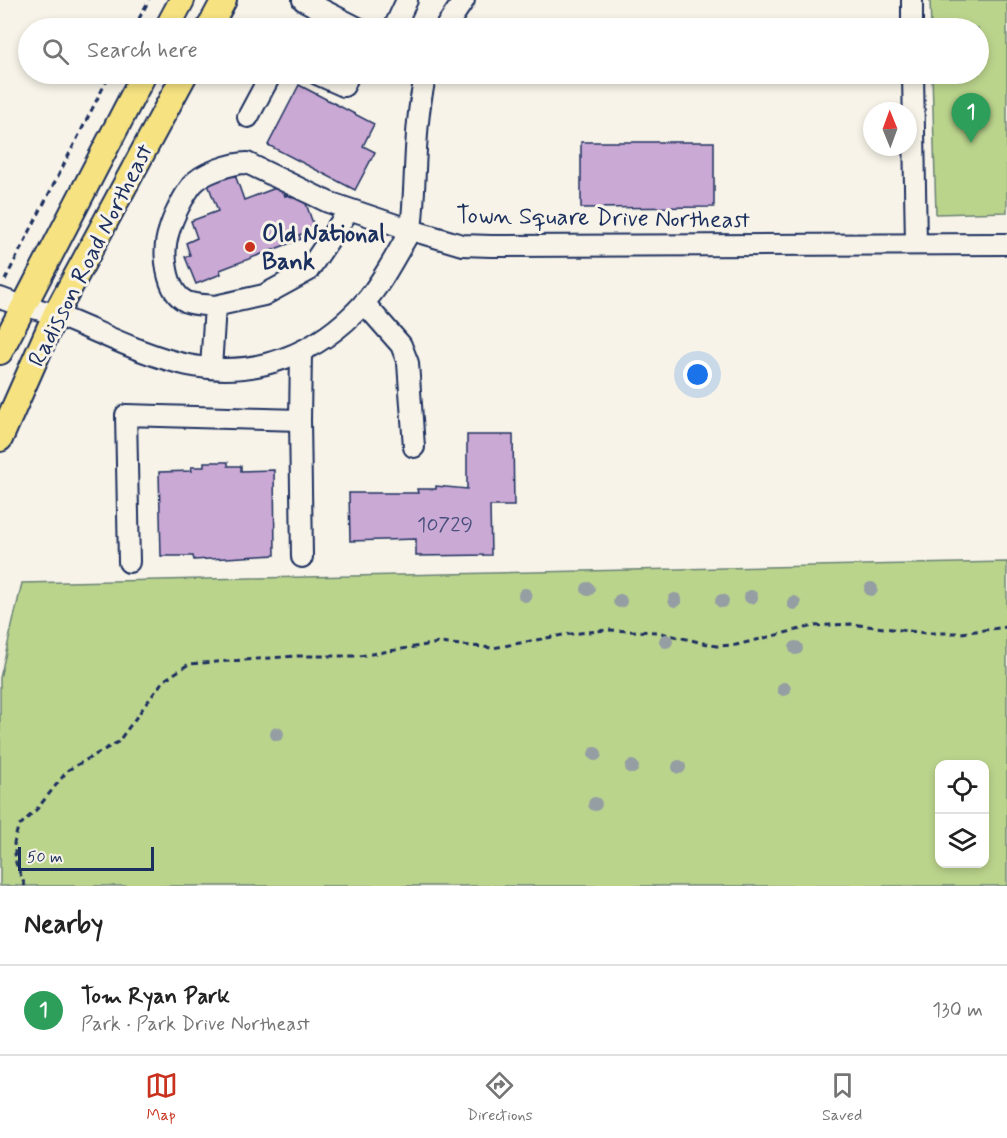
<!DOCTYPE html>
<meta charset="utf-8">
<style>
body{margin:0;font-family:Mynerve,sans-serif;background:#f6f6f6;color:#222}
.controls{position:absolute;right:18px;bottom:18px;display:grid;overflow:hidden;border-radius:12px;box-shadow:0 3px 9px #0003}
.controls button{width:54px;height:54px;display:grid;place-items:center;padding:0;border:0;border-bottom:2px solid #e0e0e0;background:#fff;color:#222;font:30px sans-serif}
.compass{position:absolute;left:863px;top:102px;width:54px;height:54px;border-radius:50%;background:#fff;box-shadow:0 3px 9px #0003;rotate:359deg}
.scale{position:absolute;left:18px;bottom:15px;width:136px;box-sizing:border-box;padding-left:6px;border:3px solid #1b2f5e;border-top:0;font-size:16px;line-height:21px;white-space:nowrap;color:#1b2f5e;-webkit-text-stroke:4px #f7f3e8;paint-order:stroke}
.you{position:absolute;left:698px;top:375px;width:21px;height:21px;margin:-15px;border:4px solid #fff;border-radius:50%;background:#1a73e8;box-shadow:0 0 0 9px #1a73e833}
.badge{display:grid;place-items:center;width:39px;height:39px;border-radius:50%;background:#c8321e;color:#fff;font-size:20px;font-weight:700}
.pin{position:absolute;translate:-50% -50px;filter:drop-shadow(0 2px 3px #0008)}
.pin::after{content:'';position:absolute;top:32px;width:21px;height:18px;background:inherit;clip-path:polygon(0 0,100% 0,50% 100%)}
.list{margin:0;padding:0;list-style:none}
h2{display:flex;justify-content:space-between;align-items:center;height:78px;margin:0;padding:0 24px;font-size:26px}
h2 small{font-size:20px;font-weight:400;color:#767676}
.list li{display:grid;grid-template-columns:39px 1fr auto;gap:18px;align-items:center;box-sizing:border-box;height:90px;padding:0 24px;border-top:2px solid #e0e0e0}
.list b{display:block;font-size:22px;white-space:nowrap}
.list p{margin:0;font-size:20px;white-space:nowrap;color:#767676}
.list em{font-size:20px;font-style:normal;color:#767676}
.icon{flex:none;width:33px;height:33px;fill:none;stroke:currentColor;stroke-width:2;stroke-linecap:round;stroke-linejoin:round}
.map{position:relative;flex:none;width:1007px;height:886px;overflow:hidden}
.search{position:absolute;background:#fff;box-shadow:0 3px 9px #0003;left:18px;right:18px;top:18px;height:66px;display:flex;align-items:center;gap:15px;box-sizing:border-box;padding:0 21px;border-radius:33px;color:#767676;font-size:22px}
.sheet{height:168px;background:#fff}
nav{display:flex;justify-content:space-around;align-items:center;box-sizing:border-box;height:84px;border-top:2px solid #e0e0e0;background:#fff;font-size:16px;color:#767676}
nav a{display:grid;justify-items:center;gap:3px}
nav .on{color:#c8321e}
.map>svg:first-child{display:block}
</style>
<div class="map">
<svg width="1007" height="886" viewBox="0 0 1007 886">
<rect width="100%" height="100%" fill="#f7f3e8"/>
<filter id="ink" filterUnits="userSpaceOnUse"><feTurbulence type="fractalNoise" baseFrequency=".0167" numOctaves="2"/><feDisplacementMap in="SourceGraphic" scale="12" xChannelSelector="R" yChannelSelector="G"/><feConvolveMatrix kernelMatrix="1 2 1 2 8 2 1 2 1" color-interpolation-filters="sRGB"/></filter>
<g filter="url(#ink)">
<!-- green -->
<g fill="#bbd48c" stroke="#6b8275" stroke-width="1.5" fill-rule="evenodd">
<path d="M930,0H1007V212L936,214L932,74H978V28H931Z"/>
<path d="M1007,562V886H0V678L22,583ZM984,764V864H940V764Z"/>
</g>
<!-- building -->
<g fill="#caa9d4" stroke="#1b2f5e" stroke-width="1.5">
<path d="M299,85L374,124L363,146L375,152L355,190L268,145Z"/>
<path d="M581,142H714V207L581,208Z"/>
<path d="M233,169L244,200L281,186L285,196L293,194L294,197L299,195L304,198L315,229L299,235L301,239L220,270L221,274L196,284L185,257L190,255L186,243L197,238L191,221L218,211L206,179Z"/>
<path d="M467,435H513L514,506H490L491,555L416,556V539L350,541L349,493H418L417,489H436V486L467,489Z"/>
<path d="M204,462H228V466H241V471L274,470L275,555L194,560L193,556H161L159,472L192,471L191,467H204Z"/>
</g>
<g fill="none" stroke-linecap="round" stroke-linejoin="round">
<defs>
<g id="minor">
<path d="M303,0L358,28"/>
<path d="M912,0V28"/>
<path d="M394,28L407,0"/>
<path d="M445,28L464,0"/>
<path d="M317,74L344,86L349,74"/>
<path d="M913,74L916,244"/>
<path d="M248,117L271,74"/>
<path d="M0,298C19,306 38,308 56,315C100,332 142,355 188,365C256,379 318,354 364,303C383,282 396,254 411,230L462,245L491,246L1007,244"/>
<path d="M364,303L401,345L408,363L414,447"/>
<path d="M215,306L264,295L308,271L349,210"/>
<path d="M211,368L215,306C207,305 195,305 187,302C165,292 162,251 169,231C173,217 183,197 192,185C201,173 233,163 247,163L328,202L411,230C417,177 413,125 426,74"/>
<path d="M300,420L302,557"/>
<path d="M129,562L126,415L300,420L301,352"/>
</g>
<g id="major">
<path d="M167,28L182,0"/>
<path d="M209,28L224,0"/>
<path d="M0,352L144,74"/>
<path d="M0,439L55,315L185,74"/>
</g>
</defs>
<!-- minor casing -->
<use href="#minor" stroke="#1b2f5e" stroke-width="24"/>
<!-- major casing -->
<use href="#major" stroke="#1b2f5e" stroke-width="28"/>
<!-- path -->
<g stroke="#1b2f5e" stroke-width="3" stroke-dasharray="6 4.5" stroke-linecap="butt">
<path d="M134,28L149,0"/>
<path d="M5,280L110,74"/>
<path d="M25,886L16,863L14,843L18,827L37,809L68,770L118,742L163,681L189,664L297,656H359L439,643L493,648L563,635L606,630L657,632L716,646L736,645L813,626L851,624L926,633H961L1007,627"/>
</g>
<!-- minor -->
<use href="#minor" stroke="#f7f3e8" stroke-width="20"/>
<!-- major -->
<use href="#major" stroke="#f6e281" stroke-width="24"/>
</g>
<!-- trees -->
<g fill="#949ea3">
<circle cx="588" cy="589" r="7"/>
<circle cx="871" cy="589" r="7"/>
<circle cx="525" cy="595" r="7"/>
<circle cx="751" cy="597" r="7"/>
<circle cx="675" cy="600" r="7"/>
<circle cx="620" cy="601" r="7"/>
<circle cx="722" cy="601" r="7"/>
<circle cx="794" cy="603" r="7"/>
<circle cx="666" cy="641" r="7"/>
<circle cx="796" cy="648" r="7"/>
<circle cx="784" cy="689" r="7"/>
<circle cx="277" cy="734" r="7"/>
<circle cx="595" cy="754" r="7"/>
<circle cx="632" cy="767" r="7"/>
<circle cx="679" cy="767" r="7"/>
<circle cx="595" cy="804" r="7"/>
</g>
</g>
<!-- markers -->
<circle fill="#c8321e" stroke="#f7f3e8" stroke-width="2" cx="250" cy="247" r="6"/>
<g text-anchor="middle" stroke-width="6" stroke-linejoin="round" paint-order="stroke">
<!-- number labels -->
<g font-size="21" fill="#474e7c">
<text x="445" y="531">10729</text>
</g>
<!-- street labels -->
<g font-size="24" fill="#1b2f5e" stroke="#f7f3e8">
<text transform="translate(603 217) rotate(1)" y="8">Town Square Drive Northeast</text>
<text transform="translate(90 255) rotate(-63)" y="8">Radisson Road Northeast</text>
</g>
<!-- poi labels -->
<g font-size="24" font-weight="bold" fill="#1b2f5e" stroke="#f7f3e8" text-anchor="start">
<text x="262" y="241">Old National<tspan x="262" dy="28">Bank</tspan></text>
</g>
</g>
</svg>
<div class="controls">
<button><svg class="icon" aria-label="locate" viewBox="0 0 24 24"><circle cx="12" cy="12" r="6"/><path d="M12 2v4M12 18v4M2 12h4M18 12h4"/></svg></button>
<button><svg class="icon" aria-label="layers" viewBox="0 0 24 24"><path d="M12 4l9 5-9 5-9-5zM3 14l9 5 9-5"/></svg></button>
</div>
<svg class="compass" viewBox="-18 -18 36 36"><path d="M0-13l5 13h-10z" fill="#e53935"/><path d="M0 13l5-13h-10z" fill="#767676"/></svg>
<div class="scale">50 m</div>
<div class="you"></div>
<div class="pin badge" style="left:971px;top:143px;background:#2e9e5b">1</div>
<div class="search"><svg class="icon" aria-label="search" viewBox="0 0 24 24"><circle cx="10" cy="10" r="6"/><path d="M15 15l6 6"/></svg>Search here</div>
</div>
<section class="sheet">
<h2>Nearby<small></small></h2>
<ul class="list">
<li><span class="badge" style="background:#2e9e5b">1</span><div><b>Tom Ryan Park</b><p>Park · Park Drive Northeast</p></div><em>130 m</em></li>
</ul>
</section>
<nav>
<a class="on"><svg class="icon" aria-label="map" viewBox="0 0 24 24"><path d="M3 6l6-2 6 2 6-2v14l-6 2-6-2-6 2zM9 4v14M15 6v14"/></svg>Map</a>
<a><svg class="icon" aria-label="directions" viewBox="0 0 24 24"><path d="M12 3l9 9-9 9-9-9zM9 14v-3h6M13 9l2 2-2 2"/></svg>Directions</a>
<a><svg class="icon" aria-label="saved" viewBox="0 0 24 24"><path d="M7 4h10v16l-5-4-5 4z"/></svg>Saved</a>
</nav>
